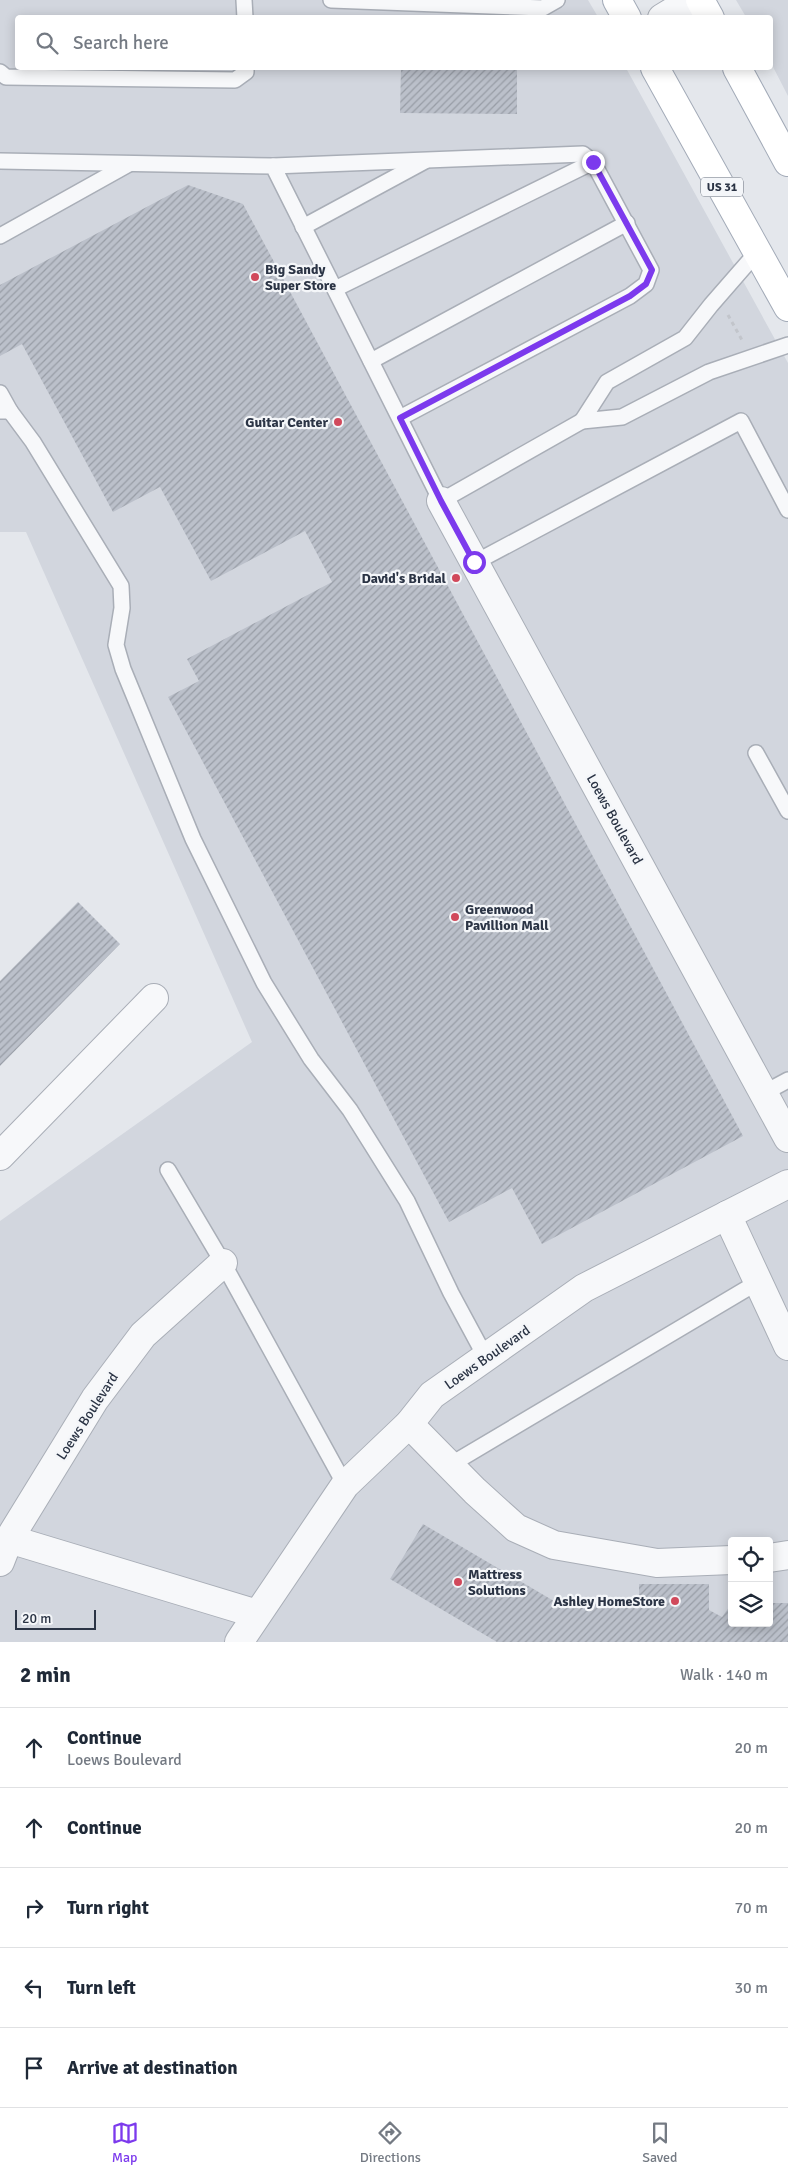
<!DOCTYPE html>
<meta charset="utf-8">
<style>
body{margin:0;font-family:Signika,sans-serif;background:#f6f6f7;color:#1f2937}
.controls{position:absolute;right:15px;bottom:15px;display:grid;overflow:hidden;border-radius:5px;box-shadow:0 2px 12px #0003}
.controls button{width:45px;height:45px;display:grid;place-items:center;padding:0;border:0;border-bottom:1px solid #e0e1e3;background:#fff;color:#1f2937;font:25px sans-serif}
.scale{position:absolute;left:15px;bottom:12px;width:81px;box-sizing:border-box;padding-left:5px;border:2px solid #2b3445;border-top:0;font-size:14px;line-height:18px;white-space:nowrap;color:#2b3445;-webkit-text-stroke:4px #f4f6f9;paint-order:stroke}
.stop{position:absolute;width:15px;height:15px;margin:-11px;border:4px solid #7c3aed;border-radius:50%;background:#fff}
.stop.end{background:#7c3aed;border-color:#fff;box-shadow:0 1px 5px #0008}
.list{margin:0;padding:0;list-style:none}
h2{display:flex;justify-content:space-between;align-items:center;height:65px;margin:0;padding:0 20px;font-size:21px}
h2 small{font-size:16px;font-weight:400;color:#747a83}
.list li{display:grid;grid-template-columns:32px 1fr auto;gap:15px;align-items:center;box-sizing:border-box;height:80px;padding:0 20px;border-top:1px solid #e0e1e3}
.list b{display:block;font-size:19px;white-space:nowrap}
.list p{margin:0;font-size:16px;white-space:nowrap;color:#747a83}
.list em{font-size:16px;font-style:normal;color:#747a83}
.icon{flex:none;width:28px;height:28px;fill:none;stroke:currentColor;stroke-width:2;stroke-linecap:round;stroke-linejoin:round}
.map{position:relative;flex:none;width:788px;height:1642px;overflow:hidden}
.search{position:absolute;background:#fff;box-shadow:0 2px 12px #0003;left:15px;right:15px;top:15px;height:55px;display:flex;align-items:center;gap:12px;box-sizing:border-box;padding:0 18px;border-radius:5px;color:#747a83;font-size:19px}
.sheet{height:465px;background:#fff}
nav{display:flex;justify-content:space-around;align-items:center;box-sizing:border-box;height:70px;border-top:1px solid #e0e1e3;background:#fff;font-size:14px;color:#747a83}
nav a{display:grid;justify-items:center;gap:2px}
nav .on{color:#7c3aed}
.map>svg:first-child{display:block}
</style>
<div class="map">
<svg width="788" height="1642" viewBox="0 0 788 1642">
<defs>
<pattern id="building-hatch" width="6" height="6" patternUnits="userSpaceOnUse" patternTransform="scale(1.25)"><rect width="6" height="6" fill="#bbc0ca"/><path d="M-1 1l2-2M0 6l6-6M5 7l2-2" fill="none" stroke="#989da6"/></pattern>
</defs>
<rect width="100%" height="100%" fill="#e4e7ec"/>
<!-- built -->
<g fill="#d2d6de" fill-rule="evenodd">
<path d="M0,0H588L598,17L18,18V68H626L788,363V1642H0V1221L252,1042L26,532H0ZM732,1541H769V1623H732Z"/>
<path d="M736,0H788V96L771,63L770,18L746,17Z"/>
</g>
<!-- building -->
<g fill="url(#building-hatch)">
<path d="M401,68H517V114L400,113Z"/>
<path d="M188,185L243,204L743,1136L542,1244L512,1188L449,1222L168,697L199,681L187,659L332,582L305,531L211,581L160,487L113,512L22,344L0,356V285Z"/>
<path d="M78,902L120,944L0,1066V981Z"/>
<path d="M423,1524L559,1604H639V1584H709V1610L722,1617L732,1603V1623H769V1603H788V1642H497L390,1579Z"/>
</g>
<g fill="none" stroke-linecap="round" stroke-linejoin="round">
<defs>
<g id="lane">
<path d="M244,0L245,18"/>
<path d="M331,0L543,8L557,0"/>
<path d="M0,72L6,77L235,80L246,72V68"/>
<path d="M0,161L273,166L441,501L582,421"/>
<path d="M273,166L583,154L593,162L651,270L646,284L630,296L400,418"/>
<path d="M303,227L425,161"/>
<path d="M0,236L129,164"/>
<path d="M758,251L711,305L685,338L607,382L582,421L622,417L709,372L788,345"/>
<path d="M335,289L593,162"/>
<path d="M371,361L627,223"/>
<path d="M0,393L10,411H1"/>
<path d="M10,411L33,442L121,586L122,608L116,645L123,669L193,839L264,983L311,1059L350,1110L407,1201L451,1293L486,1358"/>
<path d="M474,563L741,421L788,510"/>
<path d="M756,753L788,811"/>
<path d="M764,1093L788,1080"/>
<path d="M168,1170L223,1263L345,1485"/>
<path d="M450,1465L758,1282"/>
</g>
<g id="street">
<path d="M662,18L692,0"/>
<path d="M441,501L788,1138"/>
<path d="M0,1156L154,998"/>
<path d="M727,1215L788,1346"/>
<path d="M409,1424L475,1491L516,1528L554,1545L657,1563L732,1560"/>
<path d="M9,1539L257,1614"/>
<path d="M769,1558L788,1555"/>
<path d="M0,1562L9,1539L95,1399L143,1335L223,1263"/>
<path d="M239,1642L345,1485L409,1424L432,1395L584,1288L788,1184"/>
</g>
<g id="primary">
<path d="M617,0L627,18"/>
<path d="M700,0L710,18"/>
<path d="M655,68L788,307"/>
<path d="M737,68L788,162"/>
</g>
</defs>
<!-- lane casing -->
<use href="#lane" stroke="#a9aeb7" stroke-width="18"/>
<!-- street casing -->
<use href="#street" stroke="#a9aeb7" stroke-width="30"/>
<!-- primary casing -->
<use href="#primary" stroke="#a3abb8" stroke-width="30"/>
<!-- path -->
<path stroke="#c2c5cb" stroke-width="3" stroke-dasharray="4 4" stroke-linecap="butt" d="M728,315L742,340"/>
<!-- lane -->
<use href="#lane" stroke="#f7f8fa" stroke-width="15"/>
<!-- street -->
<use href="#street" stroke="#f7f8fa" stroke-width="28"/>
<!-- primary -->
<use href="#primary" stroke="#fff" stroke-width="28"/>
</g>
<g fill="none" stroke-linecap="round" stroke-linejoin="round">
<!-- route -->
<path stroke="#7c3aed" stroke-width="6" d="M474,562L441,501L400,418L630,296L646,284L652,270L593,162"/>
</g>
<!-- markers -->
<g fill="#d1495b" stroke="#f4f6f9" stroke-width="2">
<circle cx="255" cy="277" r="5"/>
<circle cx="338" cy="422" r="5"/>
<circle cx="456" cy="578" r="5"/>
<circle cx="455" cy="917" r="5"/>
<circle cx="458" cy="1582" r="5"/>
<circle cx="675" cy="1601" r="5"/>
</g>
<g text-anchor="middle" stroke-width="4.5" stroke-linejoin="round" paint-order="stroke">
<!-- shield labels -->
<rect fill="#f4f6f9" stroke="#676e7b" stroke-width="1" x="701" y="177.5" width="42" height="19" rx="4"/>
<g font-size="12" font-weight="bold" fill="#2b3445">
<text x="722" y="191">US 31</text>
</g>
<!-- poi labels -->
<g font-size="14" font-weight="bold" fill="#2b3445" stroke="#f4f6f9" text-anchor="start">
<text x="265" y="274">Big Sandy<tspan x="265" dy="16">Super Store</tspan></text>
<text x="328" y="427" text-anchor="end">Guitar Center</text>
<text x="446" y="583" text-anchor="end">David's Bridal</text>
<text x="465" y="914">Greenwood<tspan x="465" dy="16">Pavillion Mall</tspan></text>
<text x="468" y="1579">Mattress<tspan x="468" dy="16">Solutions</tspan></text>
<text x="665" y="1606" text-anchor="end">Ashley HomeStore</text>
</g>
<!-- street labels -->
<g font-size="14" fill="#2b3445" stroke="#f4f6f9">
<text transform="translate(615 819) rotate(61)" y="5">Loews Boulevard</text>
<text transform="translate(487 1357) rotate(-35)" y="5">Loews Boulevard</text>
<text transform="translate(87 1416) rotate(-57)" y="5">Loews Boulevard</text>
</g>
</g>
</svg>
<div class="controls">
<button><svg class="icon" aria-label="locate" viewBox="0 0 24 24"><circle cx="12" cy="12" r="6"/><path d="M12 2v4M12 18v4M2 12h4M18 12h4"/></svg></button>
<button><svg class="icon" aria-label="layers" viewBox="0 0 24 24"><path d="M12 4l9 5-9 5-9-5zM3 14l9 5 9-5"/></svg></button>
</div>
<div class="scale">20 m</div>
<div class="stop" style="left:474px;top:562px"></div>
<div class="stop end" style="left:593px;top:162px"></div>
<div class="search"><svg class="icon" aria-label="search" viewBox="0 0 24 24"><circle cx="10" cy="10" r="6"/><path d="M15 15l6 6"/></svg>Search here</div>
</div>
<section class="sheet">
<h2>2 min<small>Walk · 140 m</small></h2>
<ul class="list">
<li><svg class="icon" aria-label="ahead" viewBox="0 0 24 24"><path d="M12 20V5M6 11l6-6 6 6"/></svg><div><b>Continue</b><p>Loews Boulevard</p></div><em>20 m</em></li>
<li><svg class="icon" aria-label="ahead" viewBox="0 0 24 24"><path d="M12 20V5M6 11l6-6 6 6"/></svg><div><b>Continue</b></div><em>20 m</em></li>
<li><svg class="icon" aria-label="right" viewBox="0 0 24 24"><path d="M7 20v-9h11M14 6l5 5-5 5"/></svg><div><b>Turn right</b></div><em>70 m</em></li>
<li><svg class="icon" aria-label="left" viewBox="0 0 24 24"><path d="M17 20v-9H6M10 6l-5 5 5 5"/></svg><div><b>Turn left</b></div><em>30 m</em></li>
<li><svg class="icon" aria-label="arrive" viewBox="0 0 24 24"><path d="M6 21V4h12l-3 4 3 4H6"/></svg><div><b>Arrive at destination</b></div></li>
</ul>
</section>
<nav>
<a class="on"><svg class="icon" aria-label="map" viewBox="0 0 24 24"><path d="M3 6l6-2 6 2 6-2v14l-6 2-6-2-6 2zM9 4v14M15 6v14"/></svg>Map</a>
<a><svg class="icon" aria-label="directions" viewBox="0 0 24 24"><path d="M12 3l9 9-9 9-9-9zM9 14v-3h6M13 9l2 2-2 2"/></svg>Directions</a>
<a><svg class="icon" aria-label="saved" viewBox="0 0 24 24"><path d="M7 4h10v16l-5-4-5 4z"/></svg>Saved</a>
</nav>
